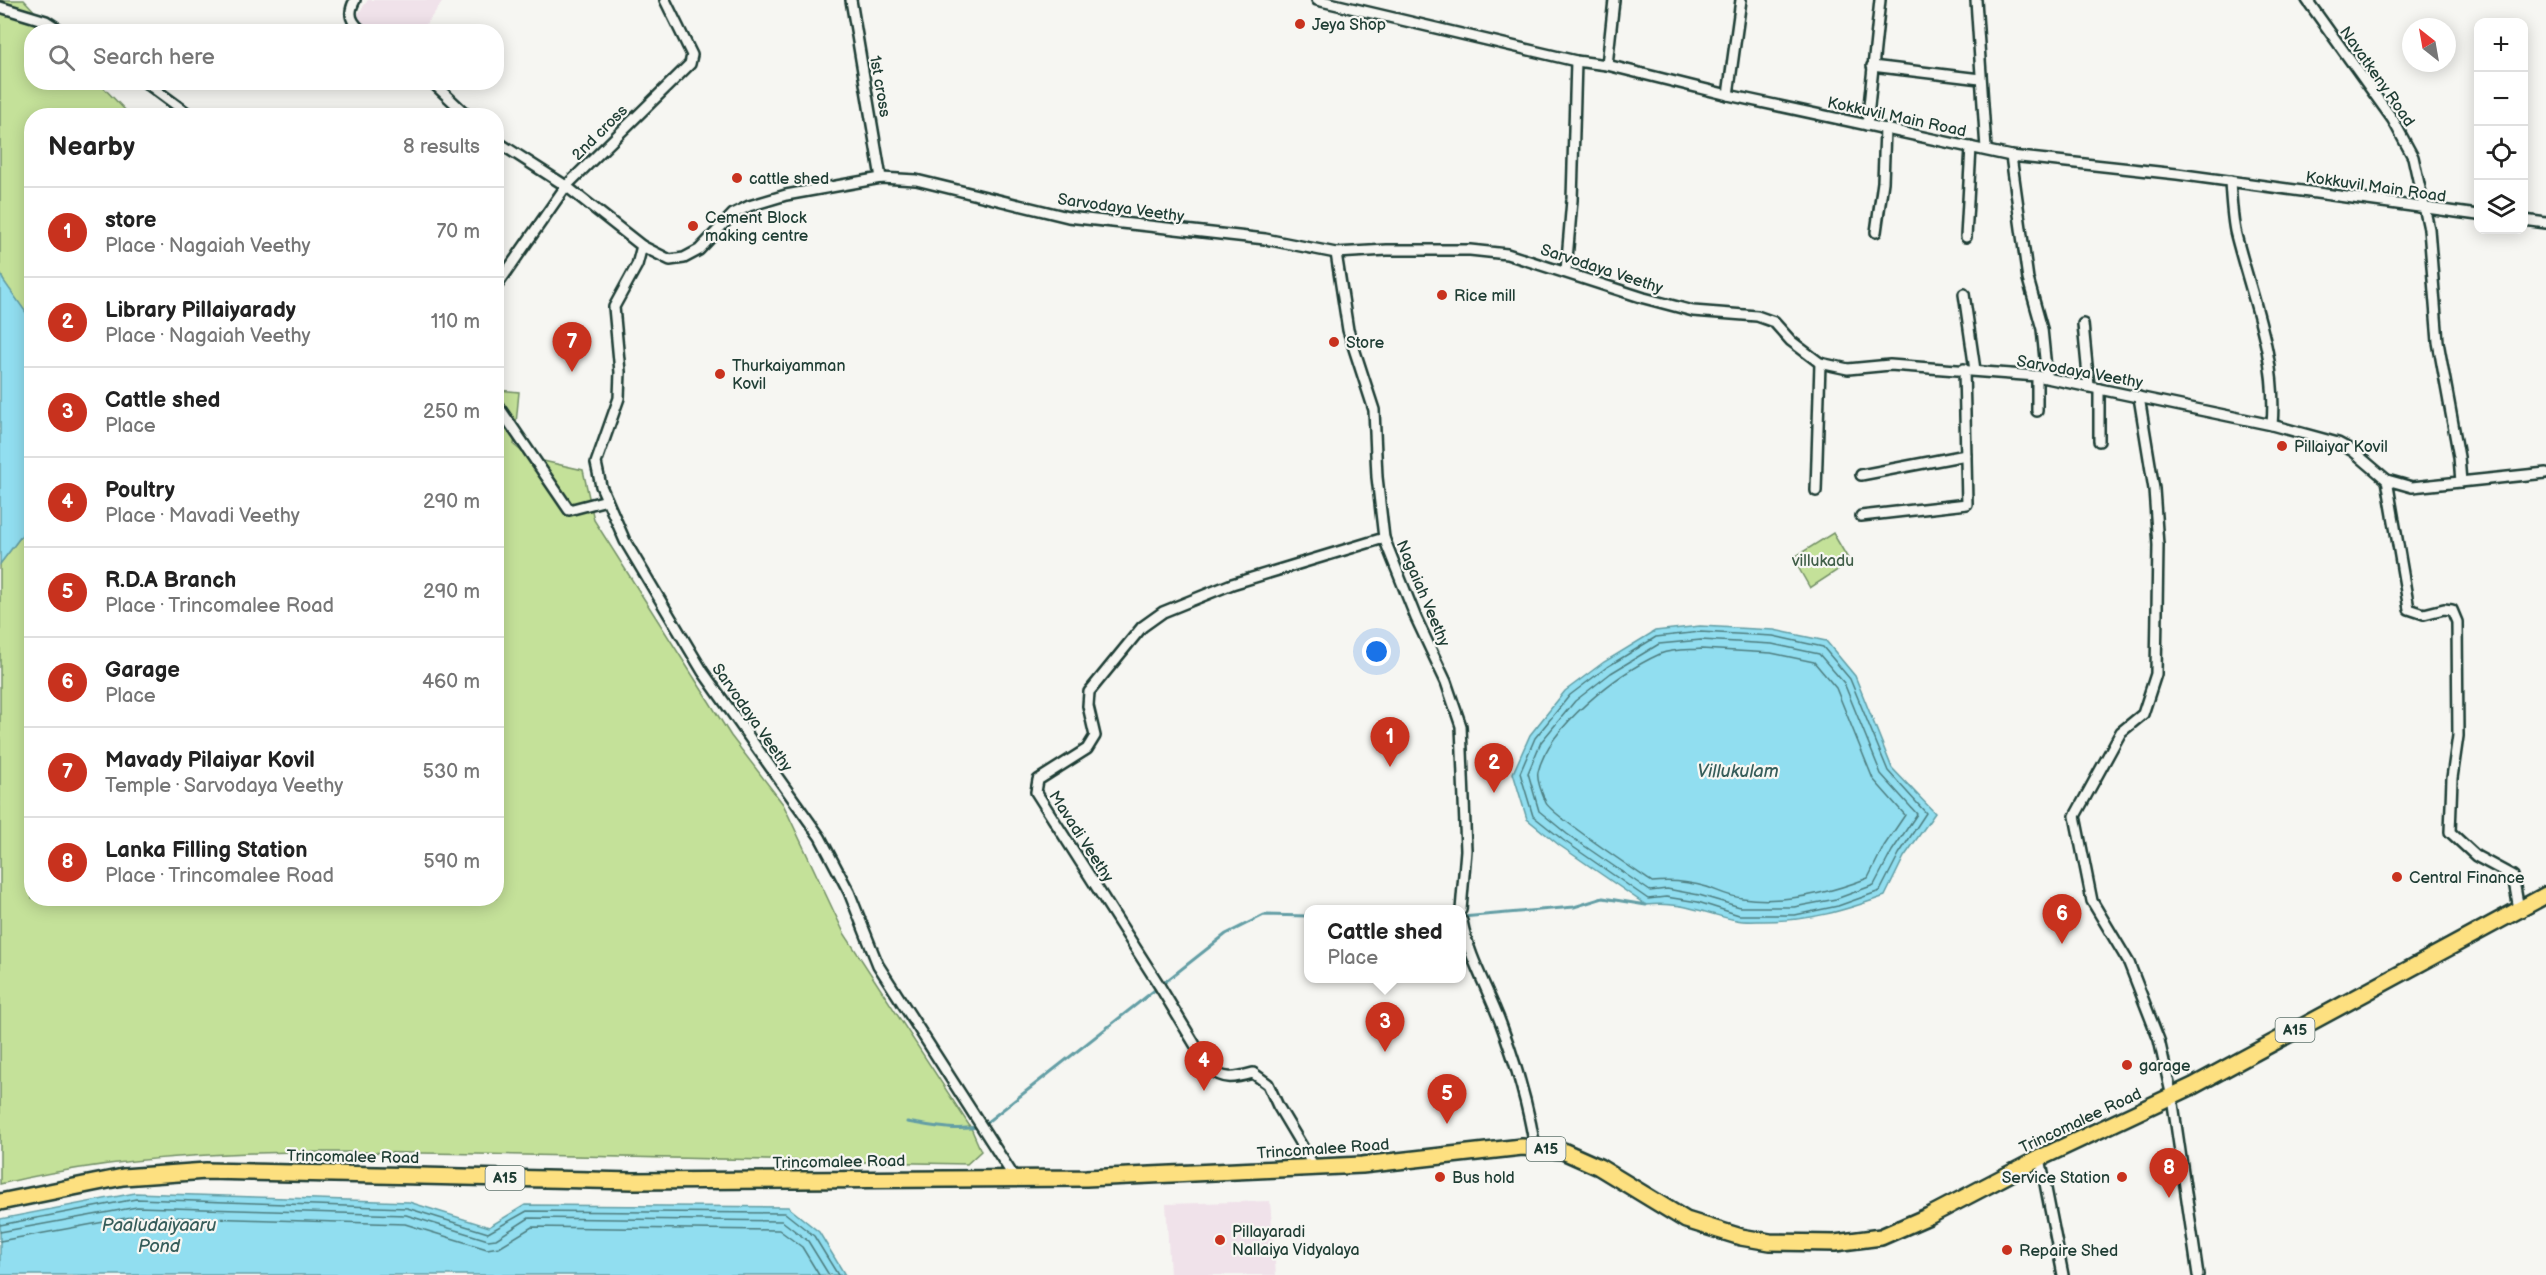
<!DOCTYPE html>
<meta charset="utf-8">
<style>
body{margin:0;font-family:"Balsamiq Sans",sans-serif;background:#f6f6f6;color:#222}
.controls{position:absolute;right:18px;top:18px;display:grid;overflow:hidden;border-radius:12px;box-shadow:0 3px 15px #0003}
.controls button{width:54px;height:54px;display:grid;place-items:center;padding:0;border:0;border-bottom:2px solid #e0e0e0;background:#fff;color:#222;font:30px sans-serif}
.compass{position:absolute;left:2402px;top:18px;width:54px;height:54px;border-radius:50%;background:#fff;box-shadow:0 3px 15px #0003;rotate:329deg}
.you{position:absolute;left:1377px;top:652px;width:21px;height:21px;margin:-15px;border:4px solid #fff;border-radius:50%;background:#1a73e8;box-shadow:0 0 0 9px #1a73e833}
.badge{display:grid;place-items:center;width:39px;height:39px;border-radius:50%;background:#c8321e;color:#fff;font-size:20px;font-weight:700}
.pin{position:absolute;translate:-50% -50px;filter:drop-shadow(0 2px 3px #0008)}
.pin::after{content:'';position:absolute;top:32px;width:21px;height:18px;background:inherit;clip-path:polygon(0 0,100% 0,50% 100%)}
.popup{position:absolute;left:1304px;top:905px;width:162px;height:78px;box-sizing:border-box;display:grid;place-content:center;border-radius:12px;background:#fff;filter:drop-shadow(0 2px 4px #0005);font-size:20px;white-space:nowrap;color:#767676}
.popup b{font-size:22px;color:#222}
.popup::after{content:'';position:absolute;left:50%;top:100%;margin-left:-12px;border:12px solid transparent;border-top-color:#fff}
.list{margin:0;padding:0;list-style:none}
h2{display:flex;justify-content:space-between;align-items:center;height:78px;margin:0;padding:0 24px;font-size:26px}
h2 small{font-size:20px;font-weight:400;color:#767676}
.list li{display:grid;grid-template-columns:39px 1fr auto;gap:18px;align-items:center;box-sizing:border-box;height:90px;padding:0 24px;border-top:2px solid #e0e0e0}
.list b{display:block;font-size:22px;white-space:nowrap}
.list p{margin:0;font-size:20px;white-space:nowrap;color:#767676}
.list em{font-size:20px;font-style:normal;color:#767676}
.icon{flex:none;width:33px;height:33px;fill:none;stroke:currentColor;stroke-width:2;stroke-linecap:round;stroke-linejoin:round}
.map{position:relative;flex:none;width:2546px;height:1275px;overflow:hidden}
.search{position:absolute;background:#fff;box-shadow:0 3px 15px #0003;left:24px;top:24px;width:480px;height:66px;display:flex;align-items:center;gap:15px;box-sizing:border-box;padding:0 21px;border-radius:24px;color:#767676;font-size:22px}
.panel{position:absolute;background:#fff;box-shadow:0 3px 15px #0003;left:24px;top:108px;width:480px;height:798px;border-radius:24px}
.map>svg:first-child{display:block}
</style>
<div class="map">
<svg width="2546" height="1275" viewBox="0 0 2546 1275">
<rect width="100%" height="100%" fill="#f6f6f2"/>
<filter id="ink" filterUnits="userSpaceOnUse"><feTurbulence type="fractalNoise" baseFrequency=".0167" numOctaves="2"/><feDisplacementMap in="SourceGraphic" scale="12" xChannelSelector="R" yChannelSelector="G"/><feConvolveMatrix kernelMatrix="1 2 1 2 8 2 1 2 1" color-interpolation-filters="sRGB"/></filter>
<g filter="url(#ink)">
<!-- built -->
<g fill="#f0e2ea">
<path d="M368,0H444L421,31H373L355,18Z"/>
<path d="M1270,1201L1276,1275H1170L1166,1204Z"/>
</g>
<!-- green -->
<g fill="#c4e199" stroke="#728f66" stroke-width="1.5">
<path d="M0,0H24L53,31L32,32V82L99,83L130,115L32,116L31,321L3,280L0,272Z"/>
<path d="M497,390L519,392L514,445L530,458L583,470L594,520L731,736L783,804L844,933L971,1128L981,1151L967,1164C803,1162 639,1158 475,1154C317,1151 155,1146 0,1184V564L31,523L32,898H496Z"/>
<path d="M1833,533L1850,562L1810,588L1793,558Z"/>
</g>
<!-- water -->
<g fill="#91def0" stroke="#639ea5" stroke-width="1.5">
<path d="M0,272L3,280L32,321L31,523L0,564Z"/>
<path d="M1700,626L1774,630L1826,641L1855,676L1892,768L1935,813L1904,857L1885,896C1843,911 1809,921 1764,921C1755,921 1745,922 1736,920C1703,913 1681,901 1646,905L1559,845L1527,819L1513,773L1530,735L1565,691L1604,662L1655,631Z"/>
<path d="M135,1193L409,1202L489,1227L525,1205L788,1207L819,1232L845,1275H0V1219Z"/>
</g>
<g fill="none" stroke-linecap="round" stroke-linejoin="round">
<!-- shore -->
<g stroke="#4d7d7f" stroke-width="1.5">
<path d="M1700,632L1773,636L1823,647L1850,679L1888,771L1926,813L1899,854L1880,891L1838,906L1795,915H1739L1698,902L1666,897L1648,899L1563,840L1533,816L1520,773L1535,738L1570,695L1607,667L1656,637Z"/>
<path d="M1701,640L1772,644L1819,654L1844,683L1881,774L1917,814L1892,851L1874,885L1836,899L1794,907H1740L1699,895L1667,889L1650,891L1567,834L1539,811L1528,773L1541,742L1575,701L1611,673L1659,644Z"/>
<path d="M1701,649L1771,653L1814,662L1836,688L1873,779L1905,815L1884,846L1868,878C1829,893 1785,904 1742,898C1730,897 1718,891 1707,887C1690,882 1670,880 1652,882C1636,871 1551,814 1546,803C1543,796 1536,780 1538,772C1549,726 1618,673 1660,654C1672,649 1689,650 1701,649Z"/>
<path d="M0,1225L136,1199L407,1208L488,1233L527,1211L785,1213L814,1236L838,1275"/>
<path d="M0,1232L137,1207L406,1215L488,1240L496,1239L529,1218L782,1221L808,1241L829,1275"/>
<path d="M0,1241L137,1216L405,1224L487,1249L499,1247L532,1227L779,1230L802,1247L819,1275"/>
</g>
<!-- stream -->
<g stroke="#639ea5" stroke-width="3">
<path d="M1462,917L1574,907L1603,898L1646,905"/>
<path d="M907,1122C932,1126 957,1132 982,1126L1226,934L1264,915L1308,916"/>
</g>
<defs>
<g id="minor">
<path d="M355,0C347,14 351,22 363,32"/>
<path d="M851,0L881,178"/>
<path d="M1317,0L1576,61L1607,65L1728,95L2011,156L2177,174L2478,215"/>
<path d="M1976,0L1986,149"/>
<path d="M2307,0L2393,120L2413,157L2429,229L2438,342L2459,457L2461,482"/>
<path d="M0,7L46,21L63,32"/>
<path d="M1607,65L1614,0"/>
<path d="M1872,66L1980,79"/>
<path d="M145,82L191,116"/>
<path d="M432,82L468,116"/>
<path d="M1728,95L1741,0"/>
<path d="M1867,125L1880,0"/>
<path d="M496,141L566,186L642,246L637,265L614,307L620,372L619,398L596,463L601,486L625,541L703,672L820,837L849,892L878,965L1014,1177"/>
<path d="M2011,156L2028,279L2042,329L2047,378"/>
<path d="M2230,181C2231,198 2232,215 2235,231C2251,296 2278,357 2272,425"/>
<path d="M2524,220L2546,223"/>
<path d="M1876,232L1883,182L1885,129"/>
<path d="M1966,237L1971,147"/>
<path d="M642,246L670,260L684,258L699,250L733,214L749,206L786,195L881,178L916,180L1068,217L1265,239L1336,253L1387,250H1470L1507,254L1644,298L1693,311L1757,316L1774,322L1791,341L1820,363L1848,369L1890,365L2037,376L2272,425L2338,443L2353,451L2387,480L2412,487L2546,473"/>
<path d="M1336,253L1348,330L1374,410L1377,477L1384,538L1416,618L1446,682L1461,726L1466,850L1461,910"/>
<path d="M1566,271L1572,200L1576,61"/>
<path d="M496,287L566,186L690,64L692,55L665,0"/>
<path d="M1964,294L1975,370"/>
<path d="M2083,324L2089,386"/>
<path d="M2139,397L2154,489L2158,545L2156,674L2143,714L2121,732L2075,816L2092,901L2129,963L2159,1040L2172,1097L2198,1275"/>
<path d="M496,403L569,510L607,500"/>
<path d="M2037,411V376"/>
<path d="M2099,441V389"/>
<path d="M1861,475L1966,455"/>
<path d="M2387,480L2409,609L2424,614L2444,609L2452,610L2457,622L2458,736L2452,778L2450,832L2476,856L2513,876L2519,909"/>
<path d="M1816,491L1820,363"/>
<path d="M1861,516L1967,504L1964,369"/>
<path d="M1462,921C1469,958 1488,989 1501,1024C1516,1064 1528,1105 1535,1147"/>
<path d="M2040,1158L2063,1275"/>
<path d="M1315,1168L1278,1106L1268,1084L1253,1073C1235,1078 1224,1081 1209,1068L1159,985L1036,792L1038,780L1087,749L1095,736L1088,706L1089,692L1142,627L1163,612L1232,584L1384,538"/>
</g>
<path id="trunk" d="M0,1202L123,1177L206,1171L634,1181L1086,1178L1362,1165L1522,1147L1563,1151L1599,1167L1686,1220L1741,1237L1770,1242L1835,1243L1881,1237L1929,1216L2040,1158L2193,1086L2546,895"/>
</defs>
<!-- minor casing -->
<use href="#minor" stroke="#1f3d34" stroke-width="14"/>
<!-- trunk casing -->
<use href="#trunk" stroke="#1f3d34" stroke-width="20"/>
<!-- minor -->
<use href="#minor" stroke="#f6f6f2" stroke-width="9"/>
<!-- trunk -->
<use href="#trunk" stroke="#fde080" stroke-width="15"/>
</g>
</g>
<!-- markers -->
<g fill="#c8321e" stroke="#f6f6f2" stroke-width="2">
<circle cx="1300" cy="24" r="6"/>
<circle cx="737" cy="178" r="6"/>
<circle cx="693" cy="226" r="6"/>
<circle cx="1442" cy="295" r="6"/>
<circle cx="1334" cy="342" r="6"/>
<circle cx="720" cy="374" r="6"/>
<circle cx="2282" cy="446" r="6"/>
<circle cx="2397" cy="877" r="6"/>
<circle cx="2127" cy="1065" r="6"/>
<circle cx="1440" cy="1177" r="6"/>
<circle cx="2122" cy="1177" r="6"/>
<circle cx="1220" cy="1240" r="6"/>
<circle cx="2007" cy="1250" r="6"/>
</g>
<g text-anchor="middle" stroke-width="4.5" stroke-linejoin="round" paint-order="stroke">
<!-- shield labels -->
<g fill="#f6f6f2" stroke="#60746d" stroke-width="1.5">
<rect x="2275.5" y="1018" width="39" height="24" rx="4.5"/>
<rect x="1526.5" y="1137" width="39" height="24" rx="4.5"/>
<rect x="485.5" y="1166" width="39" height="24" rx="4.5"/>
</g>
<g font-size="15" font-weight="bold" fill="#1f3d34">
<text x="2295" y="1035">A15</text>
<text x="1546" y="1154">A15</text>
<text x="505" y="1183">A15</text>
</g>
<!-- poi labels -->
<g font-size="16" fill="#1f3d34" stroke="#f6f6f2" text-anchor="start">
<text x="1312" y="30">Jeya Shop</text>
<text x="749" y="184">cattle shed</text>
<text x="705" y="223">Cement Block<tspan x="705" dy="18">making centre</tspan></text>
<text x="1454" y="301">Rice mill</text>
<text x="1346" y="348">Store</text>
<text x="732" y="371">Thurkaiyamman<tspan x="732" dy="18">Kovil</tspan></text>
<text x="2294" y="452">Pillaiyar Kovil</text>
<text x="2409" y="883">Central Finance</text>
<text x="2139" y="1071">garage</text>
<text x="1452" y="1183">Bus hold</text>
<text x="2110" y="1183" text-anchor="end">Service Station</text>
<text x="1232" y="1237">Pillayaradi<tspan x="1232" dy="18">Nallaiya Vidyalaya</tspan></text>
<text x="2019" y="1256">Repaire Shed</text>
</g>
<!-- street labels -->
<g font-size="16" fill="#1f3d34" stroke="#f6f6f2">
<text transform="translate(2378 76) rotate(55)" y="6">Navatkeny Road</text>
<text transform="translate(881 86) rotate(80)" y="6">1st cross</text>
<text transform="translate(1897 116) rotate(12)" y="6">Kokkuvil Main Road</text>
<text transform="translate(599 132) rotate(-45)" y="6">2nd cross</text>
<text transform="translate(2376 186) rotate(8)" y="6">Kokkuvil Main Road</text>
<text transform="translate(1121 207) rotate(8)" y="6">Sarvodaya Veethy</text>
<text transform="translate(1602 268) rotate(18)" y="6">Sarvodaya Veethy</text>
<text transform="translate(2080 371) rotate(10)" y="6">Sarvodaya Veethy</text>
<text transform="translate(1424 593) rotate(67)" y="6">Nagaiah Veethy</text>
<text transform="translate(753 717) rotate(55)" y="6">Sarvodaya Veethy</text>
<text transform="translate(1082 836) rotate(57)" y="6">Mavadi Veethy</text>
<text transform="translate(2080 1120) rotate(-25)" y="6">Trincomalee Road</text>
<text transform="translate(1323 1148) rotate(-4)" y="6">Trincomalee Road</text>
<text transform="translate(353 1156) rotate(1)" y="6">Trincomalee Road</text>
<text transform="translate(839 1161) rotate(-1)" y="6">Trincomalee Road</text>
</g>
<!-- park labels -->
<g font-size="16" fill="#405e48" stroke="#f6f6f2">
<text x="1823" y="566">villukadu</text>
</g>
<!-- water labels -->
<g font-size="18" font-style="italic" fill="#365d5a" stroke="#f6f6f2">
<text x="1738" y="777">Villukulam</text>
<text x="159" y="1231">Paaludaiyaaru<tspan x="159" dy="21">Pond</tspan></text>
</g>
</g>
</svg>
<div class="controls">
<button>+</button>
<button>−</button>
<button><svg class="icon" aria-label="locate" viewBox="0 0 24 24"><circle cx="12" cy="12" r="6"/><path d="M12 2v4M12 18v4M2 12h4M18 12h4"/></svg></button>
<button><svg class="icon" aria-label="layers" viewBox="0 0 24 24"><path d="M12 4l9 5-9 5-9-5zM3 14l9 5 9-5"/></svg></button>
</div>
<svg class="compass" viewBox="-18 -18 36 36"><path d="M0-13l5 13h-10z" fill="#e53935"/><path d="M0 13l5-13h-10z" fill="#767676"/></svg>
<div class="you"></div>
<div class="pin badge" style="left:1390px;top:767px">1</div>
<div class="pin badge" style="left:1494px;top:793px">2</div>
<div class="pin badge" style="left:1385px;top:1052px">3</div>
<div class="popup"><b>Cattle shed</b>Place</div>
<div class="pin badge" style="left:1204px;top:1091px">4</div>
<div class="pin badge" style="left:1447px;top:1124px">5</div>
<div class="pin badge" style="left:2062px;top:944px">6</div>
<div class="pin badge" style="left:572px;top:372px">7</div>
<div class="pin badge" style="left:2169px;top:1198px">8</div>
<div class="search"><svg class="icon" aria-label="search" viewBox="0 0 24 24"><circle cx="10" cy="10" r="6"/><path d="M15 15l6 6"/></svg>Search here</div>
<section class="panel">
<h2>Nearby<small>8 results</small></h2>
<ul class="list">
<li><span class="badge">1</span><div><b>store</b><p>Place · Nagaiah Veethy</p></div><em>70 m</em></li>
<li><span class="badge">2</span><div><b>Library Pillaiyarady</b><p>Place · Nagaiah Veethy</p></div><em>110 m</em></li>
<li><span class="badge">3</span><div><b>Cattle shed</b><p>Place</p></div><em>250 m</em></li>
<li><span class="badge">4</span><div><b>Poultry</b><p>Place · Mavadi Veethy</p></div><em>290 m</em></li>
<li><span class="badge">5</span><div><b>R.D.A Branch</b><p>Place · Trincomalee Road</p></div><em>290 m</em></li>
<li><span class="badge">6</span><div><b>Garage</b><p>Place</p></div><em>460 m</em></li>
<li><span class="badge">7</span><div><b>Mavady Pilaiyar Kovil</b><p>Temple · Sarvodaya Veethy</p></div><em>530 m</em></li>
<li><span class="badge">8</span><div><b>Lanka Filling Station</b><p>Place · Trincomalee Road</p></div><em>590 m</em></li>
</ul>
</section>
</div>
